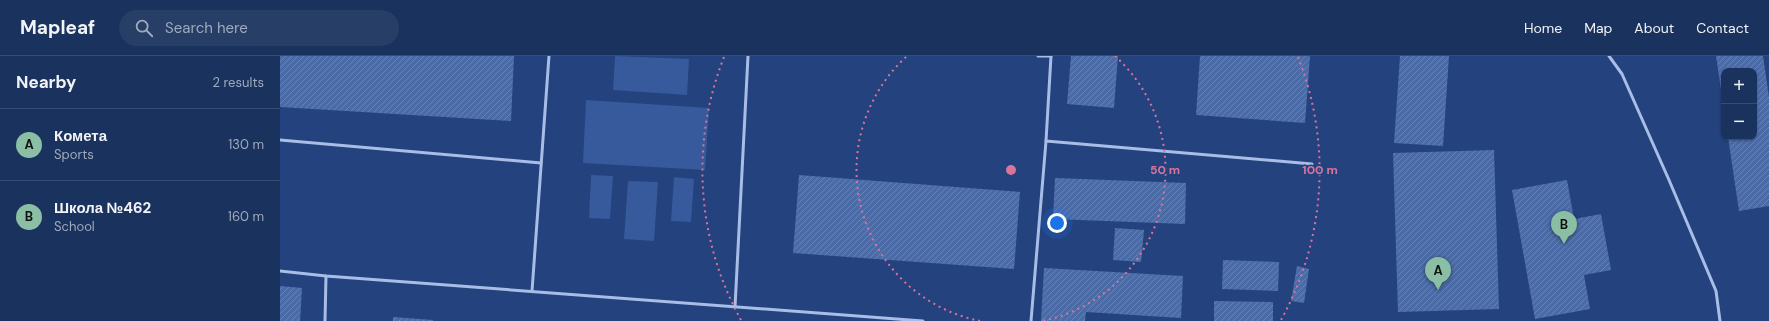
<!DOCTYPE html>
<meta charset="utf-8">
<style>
body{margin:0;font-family:"DM Sans",sans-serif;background:#273e67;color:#f1f3f6}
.controls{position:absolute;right:12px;top:12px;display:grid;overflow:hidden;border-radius:8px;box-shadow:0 1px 3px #0004}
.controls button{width:36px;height:36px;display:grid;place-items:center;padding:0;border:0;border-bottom:1px solid #384d73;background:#1a325e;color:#f1f3f6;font:20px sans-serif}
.you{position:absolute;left:777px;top:167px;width:14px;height:14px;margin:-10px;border:3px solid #fff;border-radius:50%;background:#1a73e8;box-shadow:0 0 0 6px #1a73e833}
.badge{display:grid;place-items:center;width:26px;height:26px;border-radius:50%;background:#8abfa5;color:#111;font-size:13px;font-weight:700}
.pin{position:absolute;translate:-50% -33px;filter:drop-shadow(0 1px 2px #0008)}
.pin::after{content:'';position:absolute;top:21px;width:14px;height:12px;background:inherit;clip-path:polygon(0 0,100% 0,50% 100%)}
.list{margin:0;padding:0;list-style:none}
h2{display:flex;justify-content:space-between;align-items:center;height:52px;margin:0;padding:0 16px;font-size:17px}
h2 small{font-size:13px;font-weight:400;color:#9faabc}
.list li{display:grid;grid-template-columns:26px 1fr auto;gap:12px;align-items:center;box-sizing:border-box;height:72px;padding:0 16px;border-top:1px solid #384d73}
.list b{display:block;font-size:15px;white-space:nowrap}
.list p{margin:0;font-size:13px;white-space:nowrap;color:#9faabc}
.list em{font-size:13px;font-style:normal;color:#9faabc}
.icon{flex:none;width:22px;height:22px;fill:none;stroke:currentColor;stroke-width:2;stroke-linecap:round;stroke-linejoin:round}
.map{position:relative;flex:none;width:1489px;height:265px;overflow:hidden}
header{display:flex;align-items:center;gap:24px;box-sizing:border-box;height:56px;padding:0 20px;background:#1a325e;border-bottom:1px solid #384d73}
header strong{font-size:19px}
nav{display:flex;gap:22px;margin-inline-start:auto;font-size:14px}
.search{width:280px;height:36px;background:#273e67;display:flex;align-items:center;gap:10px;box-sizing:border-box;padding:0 14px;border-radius:22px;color:#9faabc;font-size:15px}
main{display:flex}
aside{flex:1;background:#1a325e}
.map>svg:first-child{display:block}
</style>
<header>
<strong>Mapleaf</strong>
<div class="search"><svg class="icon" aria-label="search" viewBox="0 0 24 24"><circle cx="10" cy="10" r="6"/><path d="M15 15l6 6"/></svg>Search here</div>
<nav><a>Home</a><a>Map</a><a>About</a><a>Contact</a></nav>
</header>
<main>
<aside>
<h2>Nearby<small>2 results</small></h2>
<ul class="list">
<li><span class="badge">A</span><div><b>Комета</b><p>Sports</p></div><em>130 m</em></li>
<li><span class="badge">B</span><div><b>Школа №462</b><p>School</p></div><em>160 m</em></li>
</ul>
</aside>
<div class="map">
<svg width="1489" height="265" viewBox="0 0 1489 265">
<defs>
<pattern id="building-hatch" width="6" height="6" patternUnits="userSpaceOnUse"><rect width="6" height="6" fill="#4b6ba7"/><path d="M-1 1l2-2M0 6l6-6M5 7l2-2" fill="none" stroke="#6681b4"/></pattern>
</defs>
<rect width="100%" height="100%" fill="#23427e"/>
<!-- green -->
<g fill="#365a9c">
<path d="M335,0L409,3L407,39L333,34Z"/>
<path d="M306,44L429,52L425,114L303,107Z"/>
<path d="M311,119L333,120L330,163L309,162Z"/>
<path d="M394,121L414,123L411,166L391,165Z"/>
<path d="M348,125L378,126L374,185L344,183Z"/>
</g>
<!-- building -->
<g fill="url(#building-hatch)">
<path d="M0,0H234L231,65L0,51Z"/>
<path d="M791,0H838L834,52L787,48Z"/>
<path d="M920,0H1030L1025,67L916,59Z"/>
<path d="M1120,0H1169L1163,90L1114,87Z"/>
<path d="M1436,0H1483L1489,41V150L1459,155L1448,81H1474V15H1444L1443,47Z"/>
<path d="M1214,94L1219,253L1118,256L1113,97Z"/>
<path d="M519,119L740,136L734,213L513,197Z"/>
<path d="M775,122L906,127L905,168L773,163Z"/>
<path d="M1287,124L1294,163L1321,158L1331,214L1304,219L1310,253L1255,263L1232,134Z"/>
<path d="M835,172L864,174L861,206L833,204Z"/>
<path d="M943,204L999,206L998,235L942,233Z"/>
<path d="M1017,210L1029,213L1024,247L1011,245Z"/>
<path d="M764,212L903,220L901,262L806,256L805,265H761Z"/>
<path d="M0,230L22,232L20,265H0Z"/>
<path d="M934,245L993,246V265H934Z"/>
<path d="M113,261L153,264V265H113Z"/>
</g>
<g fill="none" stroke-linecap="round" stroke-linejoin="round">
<!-- lane -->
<g stroke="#a8bee6" stroke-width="3">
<path d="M758,0H771"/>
<path d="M1329,0L1342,18L1389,124L1436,235L1440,265"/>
<path d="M0,84L261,107"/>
<path d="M766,85L771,0"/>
<path d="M0,215L46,220L643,265"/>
<path d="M252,235L269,0"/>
<path d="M455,251L468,0"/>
<path d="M45,265L46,220"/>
<path d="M751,265L766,85L1032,108"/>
</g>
</g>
<!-- distance rings -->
<g fill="none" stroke="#da749d" stroke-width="2" stroke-dasharray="2 4">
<path d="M700 265A154 154 0 0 1 627 0M835 0A154 154 0 0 1 762 265"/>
<path d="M461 264A309 309 0 0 1 444 1M1018 1A309 309 0 0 1 1001 264"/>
</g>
<circle cx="731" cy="114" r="6" fill="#da749d" stroke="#23427e" stroke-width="2"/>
<g font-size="12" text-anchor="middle" font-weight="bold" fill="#da749d" stroke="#23427e" stroke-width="3" stroke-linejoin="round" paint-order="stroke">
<text x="885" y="118">50 m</text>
<text x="1040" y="118">100 m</text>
</g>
</svg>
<div class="controls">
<button>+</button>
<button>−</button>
</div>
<div class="you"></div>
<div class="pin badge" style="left:1158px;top:234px">A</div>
<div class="pin badge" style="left:1284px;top:188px">B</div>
</div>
</main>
